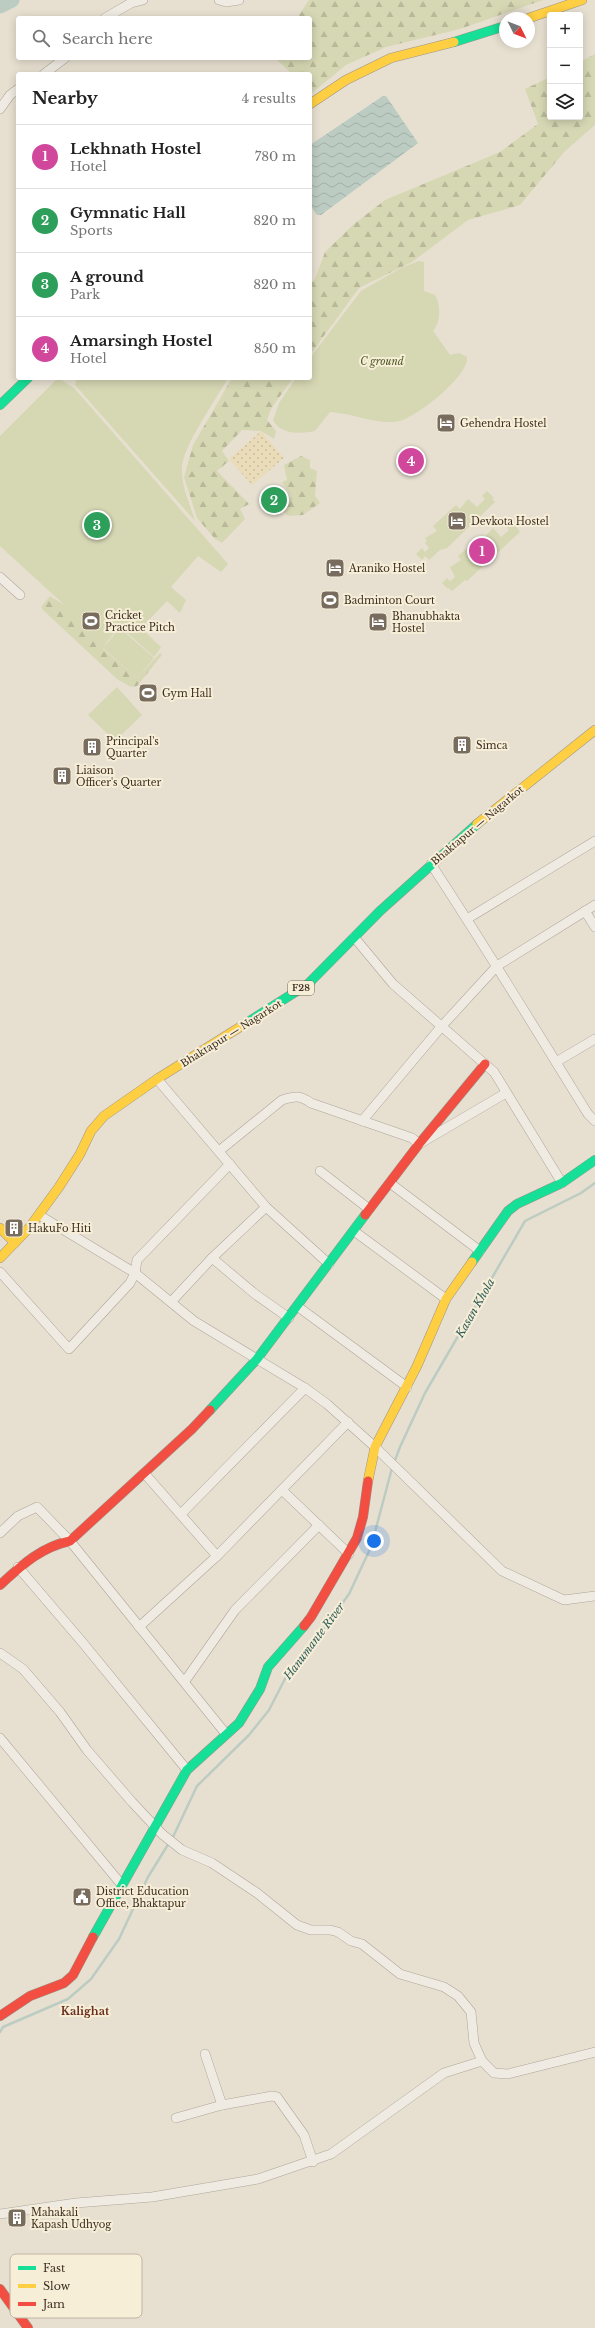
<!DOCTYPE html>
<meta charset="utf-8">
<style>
body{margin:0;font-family:"Libre Baskerville",serif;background:#f6f6f6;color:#222}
.controls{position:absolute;right:12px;top:12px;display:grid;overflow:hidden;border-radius:4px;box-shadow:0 2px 10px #0003}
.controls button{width:36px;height:36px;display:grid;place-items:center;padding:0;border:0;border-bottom:1px solid #e0e0e0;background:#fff;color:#222;font:20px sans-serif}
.compass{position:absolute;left:499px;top:12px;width:36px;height:36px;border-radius:50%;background:#fff;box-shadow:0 2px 10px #0003;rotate:132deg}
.you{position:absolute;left:374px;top:1541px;width:14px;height:14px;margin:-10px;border:3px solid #fff;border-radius:50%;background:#1a73e8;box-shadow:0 0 0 6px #1a73e833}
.badge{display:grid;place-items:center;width:26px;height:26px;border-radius:50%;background:#786c5e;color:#fff;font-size:13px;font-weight:700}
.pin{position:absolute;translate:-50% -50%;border:2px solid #fff;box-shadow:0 1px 4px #0006}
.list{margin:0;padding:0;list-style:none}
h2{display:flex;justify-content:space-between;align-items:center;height:52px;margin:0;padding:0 16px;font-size:17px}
h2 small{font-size:13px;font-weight:400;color:#767676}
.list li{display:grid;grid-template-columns:26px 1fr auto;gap:12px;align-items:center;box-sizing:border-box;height:64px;padding:0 16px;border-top:1px solid #e0e0e0}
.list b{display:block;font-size:15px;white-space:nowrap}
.list p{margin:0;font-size:13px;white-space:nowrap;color:#767676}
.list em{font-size:13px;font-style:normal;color:#767676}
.icon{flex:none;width:22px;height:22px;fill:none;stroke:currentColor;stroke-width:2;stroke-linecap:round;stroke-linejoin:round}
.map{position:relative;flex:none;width:595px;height:2328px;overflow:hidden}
.search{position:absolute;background:#fff;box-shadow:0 2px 10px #0003;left:16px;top:16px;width:296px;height:44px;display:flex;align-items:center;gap:10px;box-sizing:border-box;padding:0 14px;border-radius:4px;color:#767676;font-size:15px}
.panel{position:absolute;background:#fff;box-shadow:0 2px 10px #0003;left:16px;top:72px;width:296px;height:308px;border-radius:4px}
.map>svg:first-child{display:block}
</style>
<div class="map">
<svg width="595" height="2328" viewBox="0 0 595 2328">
<defs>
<pattern id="forest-firs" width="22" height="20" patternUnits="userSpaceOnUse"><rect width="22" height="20" fill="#d6d7b3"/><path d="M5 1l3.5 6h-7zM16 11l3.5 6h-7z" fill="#b9b99a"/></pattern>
<pattern id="sand-dots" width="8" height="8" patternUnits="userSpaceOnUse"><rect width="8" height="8" fill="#eadcb9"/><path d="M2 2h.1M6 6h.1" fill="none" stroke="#cabd9f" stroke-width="1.8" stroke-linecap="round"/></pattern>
<pattern id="water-waves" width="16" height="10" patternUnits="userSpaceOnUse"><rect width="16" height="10" fill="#bcccc2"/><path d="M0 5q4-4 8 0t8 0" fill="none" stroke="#a2b0a6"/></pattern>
</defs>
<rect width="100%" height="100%" fill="#e7e0d1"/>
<!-- green -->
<g fill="#d6d7b3">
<path d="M419,261L424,262V291L435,295C441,306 441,322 433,331L450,355L459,353L467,357C469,376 418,416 400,421C379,426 353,413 330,412L315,431C300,434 281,435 273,420L279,403L296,378H310V358L361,291L401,268Z"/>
<path d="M58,378L74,388L228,564L221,572L198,556L171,587L186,600L180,613L167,601L141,628L161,647L154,657L120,626L106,643L0,546V436Z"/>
<path d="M77,378H228C217,398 182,447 182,468C181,486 190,504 195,521L75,385Z"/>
<path d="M487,491L494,498L492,499L495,502L447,548L440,550L429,560L425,556L422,560L416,554L422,548L425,552L429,548L425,543L427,541L425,538L437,531L433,526L456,505L460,509L468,499L477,507L485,499L482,496Z"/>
<path d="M512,521L520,532L467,581L465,580L452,591L449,588L448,589L442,583L447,578L450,581L455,577L450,567L461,560L458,556L481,536L484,538L493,528L501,537L509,530L506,526Z"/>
<path d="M120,628L154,658L137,678L103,648Z"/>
<path d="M117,687L142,715L115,741L88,715Z"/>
</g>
<!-- forest -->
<g fill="url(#forest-firs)">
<path d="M309,0H543L460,29L386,47L346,65L312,93L310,74H292L276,59L310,58V18H297Z"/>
<path d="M595,54V125L565,151L520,205L468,220L412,262L359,288L310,355V284L315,279L325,252L354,224L385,200L500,152L538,124L525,89L550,77V117H580V62Z"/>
<path d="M232,378H293L271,409L267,420L276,431L274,439L261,431L242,430L222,451L229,461L217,471L249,504L240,509L245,519L222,543L215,539L197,518L184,477L193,445Z"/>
<path d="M301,456L310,460V468L317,471L315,496L320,503L303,515L288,516L284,512L287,507L286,501L291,496L282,482L287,480L284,465Z"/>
<path d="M50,596L69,608L106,643L103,649L137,678L160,653L162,655L137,686L131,687L117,679L44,611L41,607Z"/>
</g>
<!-- sand -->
<path fill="url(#sand-dots)" d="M261,431L284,458L252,485L229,459Z"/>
<!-- water -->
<path fill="url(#water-waves)" d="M383,96H386L418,143L321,215H317L310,205V145Z"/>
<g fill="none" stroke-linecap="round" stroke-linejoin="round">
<!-- stream -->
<g stroke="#bcccc2" stroke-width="2.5">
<path d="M172,1839L197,1786L249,1735L269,1710L288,1673L318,1637L349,1594L371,1547L392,1468L400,1447L425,1393L525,1221L581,1193L595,1183"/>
<path d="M0,2032L3,2027L68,1999L91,1979L119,1939L148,1877L169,1843"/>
</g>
<!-- river -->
<path stroke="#bcccc2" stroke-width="15" d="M0,6L12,0"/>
<defs>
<g id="street">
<path d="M219,0L226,2L239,0"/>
<path d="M105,18L131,3L143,0"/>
<path d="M44,74L65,58"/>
<path d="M0,109L10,95L18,89"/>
<path d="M0,577L20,595"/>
<path d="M431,864C485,946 536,1030 588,1114L595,1121"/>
<path d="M585,911L595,927"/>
<path d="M467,919L595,841"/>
<path d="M354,937L393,984L494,1072L562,1183"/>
<path d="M556,1062L595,1039"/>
<path d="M157,1079L266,1207L329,1264"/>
<path d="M362,1121L441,1027L497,966L595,905"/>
<path d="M219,1151L282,1100C295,1096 300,1095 311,1103L412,1138L419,1144L506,1093"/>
<path d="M320,1171L369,1209"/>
<path d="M390,1183L480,1251"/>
<path d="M39,1215L135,1273L194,1321L305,1388L327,1404L375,1447L502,1571L564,1600L595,1596"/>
<path d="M354,1231L446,1299"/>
<path d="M212,1258L255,1294L289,1318"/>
<path d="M0,1272L69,1349L130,1283L135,1273L137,1260L230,1164"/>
<path d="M171,1302L212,1258L266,1207"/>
<path d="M297,1306L407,1387"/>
<path d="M145,1474L217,1556"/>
<path d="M282,1490L349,1554"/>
<path d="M181,1514L305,1388"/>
<path d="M0,1533L18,1516L37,1507L70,1541L226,1734"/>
<path d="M18,1567L83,1643L187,1770"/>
<path d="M139,1627L217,1556L348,1422"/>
<path d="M0,1653L23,1669L60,1712L87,1750L132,1802L162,1834L182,1850L212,1863L257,1893L297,1925L311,1930H330L338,1932L351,1941L362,1944L400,1974L444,1987L458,1996L471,2012L474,2043L482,2061"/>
<path d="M185,1681L235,1610L319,1525"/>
<path d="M0,1738L121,1884"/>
<path d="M205,2054L222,2105"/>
<path d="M176,2118L222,2105L272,2096L277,2097L304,2135L313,2162"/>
<path d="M0,2214L76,2203L152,2197L258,2179L331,2154L444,2073L482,2061L494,2073L508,2074L595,2052"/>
</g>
<g id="fast">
<path d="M454,42L505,26"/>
<path d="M0,405L28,378"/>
<path d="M248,1022L308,984L380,911L477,824"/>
<path d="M472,1262L508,1211L517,1204L562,1183L595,1160"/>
<path d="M210,1410L257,1359L365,1215"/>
<path d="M93,1937L187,1770L239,1723L260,1689L268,1667L304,1626"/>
</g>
<g id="slow">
<path d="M529,18L582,0"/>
<path d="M310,104L346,80L391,58L454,42"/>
<path d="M477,824L595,730"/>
<path d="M0,1228L15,1243"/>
<path d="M0,1258L29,1228L59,1187L80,1154L91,1131L104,1116L157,1079L248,1022"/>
<path d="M368,1481L375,1447L417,1366L446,1299L472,1262"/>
</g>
<g id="jam">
<path d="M365,1215L419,1144L485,1064"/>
<path d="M0,1585C22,1565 41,1547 70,1541L192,1429L210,1410"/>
<path d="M304,1626L311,1617L357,1538L363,1517L368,1481"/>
<path d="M0,2016L30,1996L64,1983L73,1975L93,1937"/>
<path d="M0,2289L28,2328"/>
</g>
</defs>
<!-- street casing -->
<use href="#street" stroke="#ada599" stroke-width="10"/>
<!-- fast casing -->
<use href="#fast" stroke="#9c958a" stroke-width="10"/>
<!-- slow casing -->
<use href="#slow" stroke="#9c958a" stroke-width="10"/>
<!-- jam casing -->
<use href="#jam" stroke="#9c958a" stroke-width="10"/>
<!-- street -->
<use href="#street" stroke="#efebe3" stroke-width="9"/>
<!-- fast -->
<use href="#fast" stroke="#16e098" stroke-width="9"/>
<!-- slow -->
<use href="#slow" stroke="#ffcf43" stroke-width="9"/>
<!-- jam -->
<use href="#jam" stroke="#f24e42" stroke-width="9"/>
</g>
<!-- icons -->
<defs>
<symbol id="hotel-square" viewBox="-11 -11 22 22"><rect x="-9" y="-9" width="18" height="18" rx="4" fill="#786c5e" stroke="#f7eed8"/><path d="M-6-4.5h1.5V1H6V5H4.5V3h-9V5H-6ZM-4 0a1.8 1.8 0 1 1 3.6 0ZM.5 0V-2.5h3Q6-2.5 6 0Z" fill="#fff"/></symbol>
<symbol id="stadium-square" viewBox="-11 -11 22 22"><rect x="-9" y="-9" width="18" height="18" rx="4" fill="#786c5e" stroke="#f7eed8"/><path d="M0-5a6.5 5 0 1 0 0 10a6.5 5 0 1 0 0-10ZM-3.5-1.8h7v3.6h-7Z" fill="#fff"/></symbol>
<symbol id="building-square" viewBox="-11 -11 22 22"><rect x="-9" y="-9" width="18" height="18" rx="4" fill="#786c5e" stroke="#f7eed8"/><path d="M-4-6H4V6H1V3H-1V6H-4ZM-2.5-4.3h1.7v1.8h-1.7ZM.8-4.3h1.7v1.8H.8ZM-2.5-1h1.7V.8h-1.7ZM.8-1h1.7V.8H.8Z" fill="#fff"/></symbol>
<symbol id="civic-square" viewBox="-11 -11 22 22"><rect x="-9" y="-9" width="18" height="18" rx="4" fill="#786c5e" stroke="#f7eed8"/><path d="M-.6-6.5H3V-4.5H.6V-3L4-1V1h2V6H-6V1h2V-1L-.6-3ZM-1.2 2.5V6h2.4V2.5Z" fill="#fff"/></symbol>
</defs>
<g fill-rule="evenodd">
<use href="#hotel-square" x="435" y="412" width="22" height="22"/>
<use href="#hotel-square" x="446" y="510" width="22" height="22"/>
<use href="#hotel-square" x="324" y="557" width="22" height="22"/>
<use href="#stadium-square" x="319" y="589" width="22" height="22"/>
<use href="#stadium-square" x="80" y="610" width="22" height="22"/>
<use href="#hotel-square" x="367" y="611" width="22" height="22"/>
<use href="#stadium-square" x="137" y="682" width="22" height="22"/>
<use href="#building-square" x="451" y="734" width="22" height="22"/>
<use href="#building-square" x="81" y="736" width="22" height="22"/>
<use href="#building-square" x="51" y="765" width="22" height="22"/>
<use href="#building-square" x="3" y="1217" width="22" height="22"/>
<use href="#civic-square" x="71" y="1886" width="22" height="22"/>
<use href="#building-square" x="6" y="2207" width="22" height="22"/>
</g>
<g text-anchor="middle" stroke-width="4" stroke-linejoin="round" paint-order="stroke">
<!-- shield labels -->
<rect fill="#f7eed8" stroke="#756857" stroke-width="1" x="288" y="981" width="26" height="14" rx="3"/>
<g font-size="9" font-weight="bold" fill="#3d2e20">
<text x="301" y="991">F28</text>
</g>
<!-- park labels -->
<g font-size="10" font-style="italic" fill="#4d5a26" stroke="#f7eed8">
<text x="382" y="365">C ground</text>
</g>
<!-- poi labels -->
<g font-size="10" fill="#3d2e20" stroke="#f7eed8" text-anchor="start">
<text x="460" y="427">Gehendra Hostel</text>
<text x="471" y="525">Devkota Hostel</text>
<text x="349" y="572">Araniko Hostel</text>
<text x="344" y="604">Badminton Court</text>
<text x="105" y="619">Cricket<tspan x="105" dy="12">Practice Pitch</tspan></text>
<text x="392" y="620">Bhanubhakta<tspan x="392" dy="12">Hostel</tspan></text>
<text x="162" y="697">Gym Hall</text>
<text x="106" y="745">Principal's<tspan x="106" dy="12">Quarter</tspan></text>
<text x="476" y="749">Simca</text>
<text x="76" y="774">Liaison<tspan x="76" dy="12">Officer's Quarter</tspan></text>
<text x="28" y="1232">HakuFo Hiti</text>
<text x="96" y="1895">District Education<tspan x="96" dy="12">Office, Bhaktapur</tspan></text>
<text x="31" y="2216">Mahakali<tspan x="31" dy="12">Kapash Udhyog</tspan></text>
</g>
<!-- street labels -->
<g font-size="10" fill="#3d2e20" stroke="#f7eed8">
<text transform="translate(477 825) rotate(-40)" y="4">Bhaktapur — Nagarkot</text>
<text transform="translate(231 1033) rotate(-32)" y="4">Bhaktapur — Nagarkot</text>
</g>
<!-- water labels -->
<g font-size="11" font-style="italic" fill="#2f5d5a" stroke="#f7eed8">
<text transform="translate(475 1308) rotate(-60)" y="4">Kasan Khola</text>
<text transform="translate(314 1641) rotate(-53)" y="4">Hanumante River</text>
</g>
<!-- neighbourhood labels -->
<g font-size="11" font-weight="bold" fill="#6b2e1e" stroke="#f7eed8">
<text x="85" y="2015">Kalighat</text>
</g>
</g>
<!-- legend -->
<rect x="10" y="2254" width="132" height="64" rx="6" fill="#f7eed8" stroke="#bfb4a1" stroke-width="1"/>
<rect x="18" y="2266" width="18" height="4" fill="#16e098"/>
<rect x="18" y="2284" width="18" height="4" fill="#ffcf43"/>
<rect x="18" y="2302" width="18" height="4" fill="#f24e42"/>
<g font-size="11" fill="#3d2e20">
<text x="43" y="2272">Fast</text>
<text x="43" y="2290">Slow</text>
<text x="43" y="2308">Jam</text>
</g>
</svg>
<div class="controls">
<button>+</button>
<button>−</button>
<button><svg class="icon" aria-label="layers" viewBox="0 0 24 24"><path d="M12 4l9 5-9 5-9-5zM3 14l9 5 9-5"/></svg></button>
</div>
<svg class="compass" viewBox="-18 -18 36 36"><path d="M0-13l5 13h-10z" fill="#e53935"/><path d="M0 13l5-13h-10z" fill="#767676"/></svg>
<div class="you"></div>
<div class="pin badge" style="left:482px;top:551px;background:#d1479c">1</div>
<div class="pin badge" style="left:274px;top:500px;background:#2e9e5b">2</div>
<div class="pin badge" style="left:97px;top:525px;background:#2e9e5b">3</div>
<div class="pin badge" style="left:411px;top:461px;background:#d1479c">4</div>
<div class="search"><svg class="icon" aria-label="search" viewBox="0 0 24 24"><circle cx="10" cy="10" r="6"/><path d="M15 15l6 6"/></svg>Search here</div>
<section class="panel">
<h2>Nearby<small>4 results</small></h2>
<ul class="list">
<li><span class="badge" style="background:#d1479c">1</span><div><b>Lekhnath Hostel</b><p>Hotel</p></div><em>780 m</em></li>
<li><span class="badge" style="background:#2e9e5b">2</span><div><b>Gymnatic Hall</b><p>Sports</p></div><em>820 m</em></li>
<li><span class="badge" style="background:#2e9e5b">3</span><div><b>A ground</b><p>Park</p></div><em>820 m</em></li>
<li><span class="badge" style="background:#d1479c">4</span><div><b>Amarsingh Hostel</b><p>Hotel</p></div><em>850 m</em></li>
</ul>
</section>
</div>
